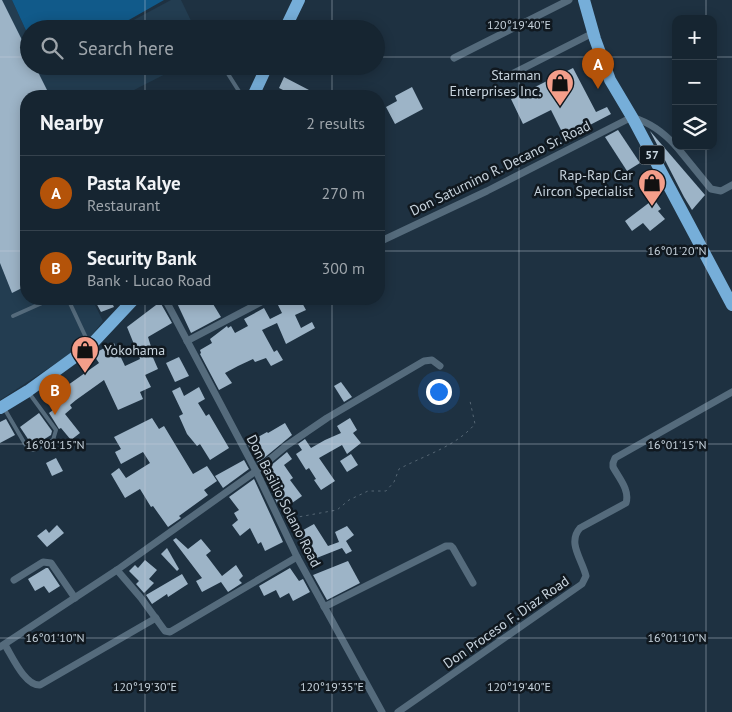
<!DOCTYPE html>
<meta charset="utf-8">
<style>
body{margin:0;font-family:"PT Sans",sans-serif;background:#23313d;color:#f1f3f6}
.controls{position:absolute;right:15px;top:15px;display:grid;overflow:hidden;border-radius:10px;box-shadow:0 2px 12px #0003}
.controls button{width:45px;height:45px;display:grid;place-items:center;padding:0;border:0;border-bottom:1px solid #35424d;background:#162531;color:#f1f3f6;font:25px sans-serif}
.you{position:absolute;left:438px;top:391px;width:18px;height:18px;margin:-12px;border:4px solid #fff;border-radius:50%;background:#1a73e8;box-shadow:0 0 0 8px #1a73e833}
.badge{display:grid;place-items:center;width:32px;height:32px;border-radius:50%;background:#b45309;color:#fff;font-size:16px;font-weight:700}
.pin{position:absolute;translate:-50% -41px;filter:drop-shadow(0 1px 2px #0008)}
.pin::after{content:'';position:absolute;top:26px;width:18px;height:15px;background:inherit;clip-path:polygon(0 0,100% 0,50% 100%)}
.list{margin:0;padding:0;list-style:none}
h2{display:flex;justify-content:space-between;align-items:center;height:65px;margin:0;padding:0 20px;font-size:21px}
h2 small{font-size:16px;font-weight:400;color:#9ea5ab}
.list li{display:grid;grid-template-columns:32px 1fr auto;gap:15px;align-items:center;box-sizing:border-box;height:75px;padding:0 20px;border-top:1px solid #35424d}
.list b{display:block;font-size:19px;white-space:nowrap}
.list p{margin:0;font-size:16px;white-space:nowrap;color:#9ea5ab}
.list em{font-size:16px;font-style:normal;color:#9ea5ab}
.icon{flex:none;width:28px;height:28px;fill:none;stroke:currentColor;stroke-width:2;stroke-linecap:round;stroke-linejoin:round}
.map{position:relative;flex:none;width:732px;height:712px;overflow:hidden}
.search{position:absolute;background:#162531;box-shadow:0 2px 12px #0003;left:20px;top:20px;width:365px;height:55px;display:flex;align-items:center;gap:12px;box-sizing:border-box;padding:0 18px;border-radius:28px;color:#9ea5ab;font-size:19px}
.panel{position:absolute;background:#162531;box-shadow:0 2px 12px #0003;left:20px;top:90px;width:365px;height:215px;border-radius:20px}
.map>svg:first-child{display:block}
</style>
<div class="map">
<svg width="732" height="712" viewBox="0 0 732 712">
<rect width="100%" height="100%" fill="#1e3141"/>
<!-- built -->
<g fill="#233d51">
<path d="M0,0H12L29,37V66H42L43,68L47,66H181L134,90L136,96H26V299H92L103,321L84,345L0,400Z"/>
<path d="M171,0H181L195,29H117Z"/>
</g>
<!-- green -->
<path fill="#115a8a" d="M12,0H164L113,29H29V37Z"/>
<!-- building -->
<g fill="#9db4c7">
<path d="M0,0H2L29,54V66H35L50,96H26V286L12,293L0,263Z"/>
<path d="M573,68L596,112L607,107L611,114L565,138L551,110L523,124L511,99Z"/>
<path d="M284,77L309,90L326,93V96H295L279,88Z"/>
<path d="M412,87L423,109L395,124L386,107L397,101L395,96Z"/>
<path d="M618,130L640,163L627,171L605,137Z"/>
<path d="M650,131L705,195L692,210L684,197Z"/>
<path d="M654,199L661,209L658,211L665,219L650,231L643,223L632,231L625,221Z"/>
<path d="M94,299H117L112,303L114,307L101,312Z"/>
<path d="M180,299H210L221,317L191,333L176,301Z"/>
<path d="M275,299H300L306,310L295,315L301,328L312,322L315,328L286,344L277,323L262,330L274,352L277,350L283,360L271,366L266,358L255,362L253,359L238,366L225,373L232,383L219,390L200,354L201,353L200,350L212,343L210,339L227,326L228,328L231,326L235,333L248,326L244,319L264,308L270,319L282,313Z"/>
<path d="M160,302L172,323L148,337L153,353H151L158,369L145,375L151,387L140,392L143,399L118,410L104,380L76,400L70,405L72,408L65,414L80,433L71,440L61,428L59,429L49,413L60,405L55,398L67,384L68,385L99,363L93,354L114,343L125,366L140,359L127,327Z"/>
<path d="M179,357L189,376L175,382L166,363Z"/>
<path d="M341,382L352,397L344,402L334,386Z"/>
<path d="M180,387L184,396L199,387L205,399L198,403L206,416L209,414L229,448L210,460L200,444L197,446L187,434L179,416L183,414L172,391Z"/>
<path d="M39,413L52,431L51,435L35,445H32L20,427Z"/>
<path d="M152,418L159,429L164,426L193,474L207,466L217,481L204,490L208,495L179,516L181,518L168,527L153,506L151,507L140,489L125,498L111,474L119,468L126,478L150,463L143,452L121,464L115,452L121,449L114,437Z"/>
<path d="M350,418L357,430L353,433L361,443L347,454L342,445L319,458L335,481L321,490L314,480L316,479L309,468L306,470L296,454L302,450L298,444L305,439L311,448L325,440L341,433L337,426Z"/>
<path d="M6,419L15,435L0,443V422Z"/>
<path d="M285,423L292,435L258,463L247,443L267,432L268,433Z"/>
<path d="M287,452L292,459L284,465L293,478L290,480L302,496L285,508L280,501L277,503L263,472Z"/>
<path d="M351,454L358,465L347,472L340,461Z"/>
<path d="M56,458L63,471L52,476L46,463Z"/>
<path d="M244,460L249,469L223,488L215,476Z"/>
<path d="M254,479L283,542L265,551L261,542L258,544L250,528L240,536L232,525L238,520L234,513L239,510L229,497Z"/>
<path d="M314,524L328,546L339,542L335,532L347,526L354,535L346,541L352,551L346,554L342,548L309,561L303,548L304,547L296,534Z"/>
<path d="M57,525L64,533L47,547L37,536L46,529L49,533Z"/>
<path d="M176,538L188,549L201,539L211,551L206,555L222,576L236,565L243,576L239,580L242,583L228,592L221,582L202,592L196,581L202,578L173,540Z"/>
<path d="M167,548L179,569L177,571L161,554Z"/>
<path d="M145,560L157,570L149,579L154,583L144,593L136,584L139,581L129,571L135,565L138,568Z"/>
<path d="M348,561L360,583L327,600L313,575Z"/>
<path d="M46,568H48L60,586L49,593L44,586L35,591L28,579Z"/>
<path d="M290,568L299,581L303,579L310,592L293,601L289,593L280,598L276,590L264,596L259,586Z"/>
<path d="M182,574L188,584L168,597L167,594L152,604L146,595Z"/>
</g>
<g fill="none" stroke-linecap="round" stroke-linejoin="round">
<!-- path -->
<path stroke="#556674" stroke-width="1" stroke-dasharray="2.5 4" stroke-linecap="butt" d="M287,519L337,510L349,500L368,491H386L394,482L399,469C425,455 455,447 475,424L470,401"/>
<!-- service -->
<g stroke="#556b7c" stroke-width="4">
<path d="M223,66L242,96"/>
<path d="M68,299L89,344"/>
<path d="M13,316L51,299"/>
<path d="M4,408L25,444L30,449L34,450L53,440L56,430L29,393"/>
</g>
<!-- minor -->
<g stroke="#556b7c" stroke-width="7">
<path d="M454,58L569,0"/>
<path d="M506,77L593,33"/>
<path d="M676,146L711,189L721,191L732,185"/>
<path d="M379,242L487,191L632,117C650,123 662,131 676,146"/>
<path d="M165,299L256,471L297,557L382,712"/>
<path d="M187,341L267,299"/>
<path d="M117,570L141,598L165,631L170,632L297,557"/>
<path d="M14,580L43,562L51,563L75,598"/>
<path d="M324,607L446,546H451L453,548L473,583"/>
<path d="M5,645C12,656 25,686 40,685L156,618"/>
<path d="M0,647L117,570L256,471L286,446L327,418L424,361L432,360L440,366"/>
<path d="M398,712L582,584L586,576C582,559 567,543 580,528L626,503C630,490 619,478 613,467V463L615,458L732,392"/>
</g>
<!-- trunk -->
<g stroke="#76aed9" stroke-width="12">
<path d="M584,0L595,39L610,80L632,117L732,305"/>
<path d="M285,29L299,0"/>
<path d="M253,96L267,66"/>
<path d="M0,408L28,391L90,346L134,299"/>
</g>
</g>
<!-- ticks -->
<path fill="none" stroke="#c7d3dd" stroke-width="1" stroke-opacity="0.45" d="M145,0V29M332,0V29M519,0V712M706,0V19M0,57H29M376,57H676M713,57H732M145,66V96M332,66V96M706,146V712M0,251H26M379,251H732M145,299V712M332,299V712M0,444H732M0,638H732"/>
<!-- icons -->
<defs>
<symbol id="shop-pin" viewBox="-11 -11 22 30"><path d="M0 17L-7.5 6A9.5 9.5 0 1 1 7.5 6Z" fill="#f49e8a" stroke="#10181f"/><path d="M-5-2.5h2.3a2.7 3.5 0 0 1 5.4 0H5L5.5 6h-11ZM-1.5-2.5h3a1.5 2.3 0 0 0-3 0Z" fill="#111"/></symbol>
</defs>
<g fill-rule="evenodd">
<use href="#shop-pin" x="544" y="67" width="32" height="43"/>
<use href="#shop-pin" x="636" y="167" width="32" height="43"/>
<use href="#shop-pin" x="69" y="334" width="32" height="43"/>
</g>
<g text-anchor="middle" stroke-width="5" stroke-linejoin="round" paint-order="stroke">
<!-- shield labels -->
<rect fill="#10181f" stroke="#909ba4" stroke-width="1" x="639.5" y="145.5" width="25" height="19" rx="4"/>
<g font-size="12" font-weight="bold" fill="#c7d3dd">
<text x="652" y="159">57</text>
</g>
<!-- poi labels -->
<g font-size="14" fill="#c7d3dd" stroke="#10181f" text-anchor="end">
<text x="541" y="80">Starman<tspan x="541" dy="16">Enterprises Inc.</tspan></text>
<text x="633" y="180">Rap-Rap Car<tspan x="633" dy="16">Aircon Specialist</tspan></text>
<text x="104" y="355" text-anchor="start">Yokohama</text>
</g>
<!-- street labels -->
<g font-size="14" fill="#c7d3dd" stroke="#10181f">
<text transform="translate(500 168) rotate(-26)" y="5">Don Saturnino R. Decano Sr. Road</text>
<text transform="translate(284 501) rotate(63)" y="5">Don Basilio Solano Road</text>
<text transform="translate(506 622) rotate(-35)" y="5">Don Proceso F. Diaz Road</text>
</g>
</g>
<g font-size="12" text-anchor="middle" fill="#c7d3dd" stroke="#10181f" stroke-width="5" stroke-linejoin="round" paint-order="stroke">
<text x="519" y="29">120°19'40"E</text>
<text x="677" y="255">16°01'20"N</text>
<text x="55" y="449">16°01'15"N</text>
<text x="677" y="449">16°01'15"N</text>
<text x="55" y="642">16°01'10"N</text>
<text x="677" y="642">16°01'10"N</text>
<text x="145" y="691">120°19'30"E</text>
<text x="332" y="691">120°19'35"E</text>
<text x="519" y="691">120°19'40"E</text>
</g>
</svg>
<div class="controls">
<button>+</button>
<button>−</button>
<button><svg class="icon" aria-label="layers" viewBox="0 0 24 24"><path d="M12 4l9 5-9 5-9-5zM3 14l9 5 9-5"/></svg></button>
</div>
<div class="you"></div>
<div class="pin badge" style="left:598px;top:89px">A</div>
<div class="pin badge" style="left:55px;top:415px">B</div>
<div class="search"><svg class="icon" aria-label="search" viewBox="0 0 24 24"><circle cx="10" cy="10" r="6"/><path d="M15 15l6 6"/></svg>Search here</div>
<section class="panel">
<h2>Nearby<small>2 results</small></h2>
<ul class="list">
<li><span class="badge">A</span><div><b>Pasta Kalye</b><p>Restaurant</p></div><em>270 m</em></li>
<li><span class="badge">B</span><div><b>Security Bank</b><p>Bank · Lucao Road</p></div><em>300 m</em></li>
</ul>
</section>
</div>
